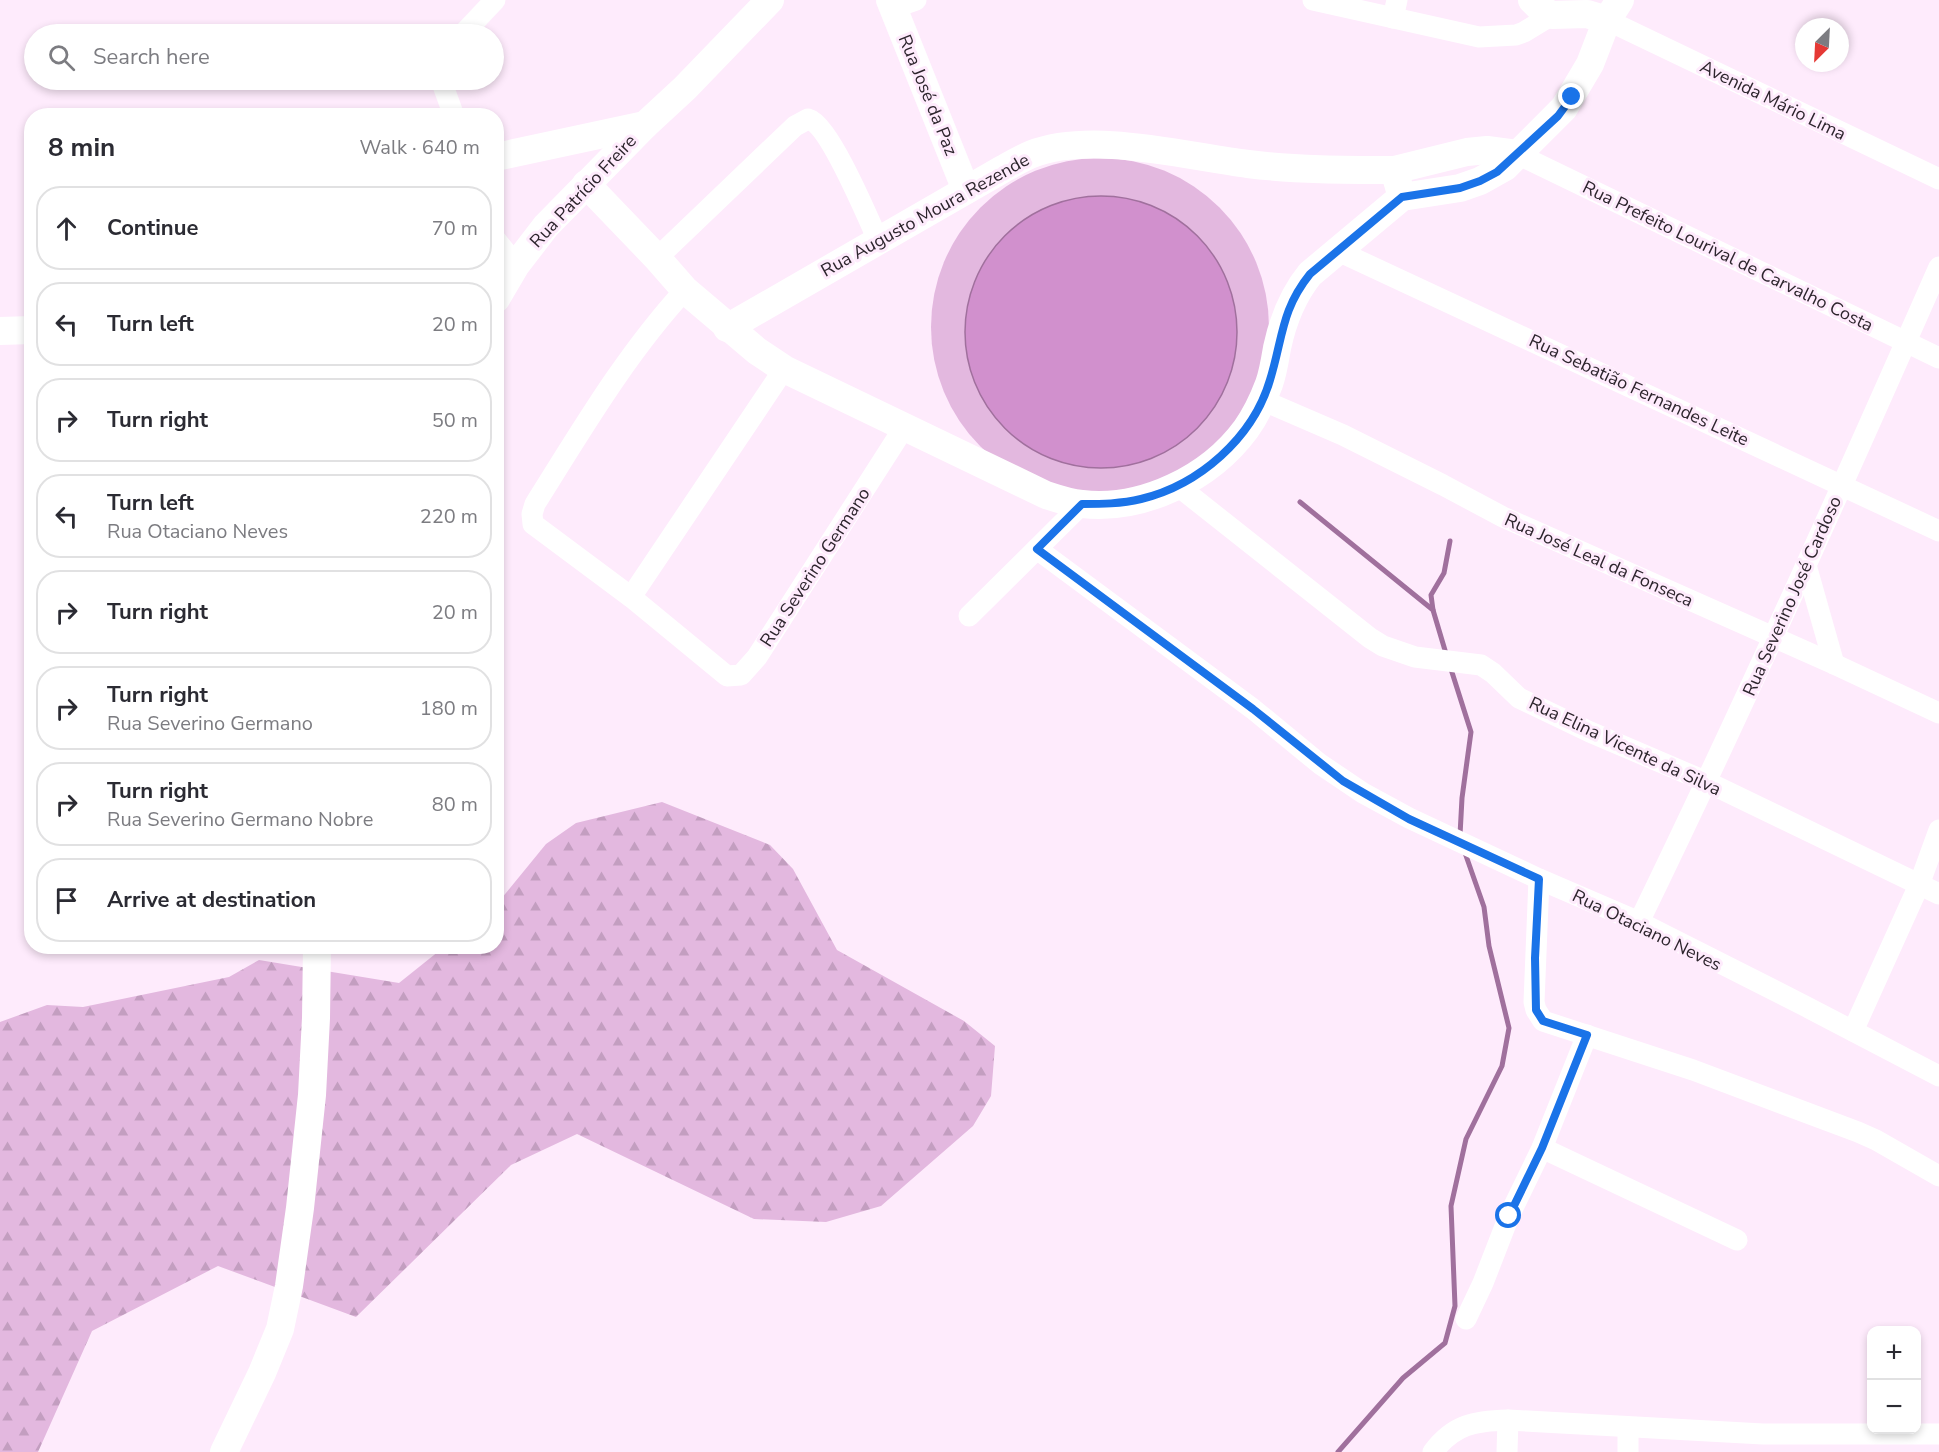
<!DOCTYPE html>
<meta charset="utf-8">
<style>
body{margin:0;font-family:"Nunito Sans",sans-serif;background:#f7f7f7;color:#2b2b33}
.controls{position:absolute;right:18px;bottom:18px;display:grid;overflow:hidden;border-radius:12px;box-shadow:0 3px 9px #0003}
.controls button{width:54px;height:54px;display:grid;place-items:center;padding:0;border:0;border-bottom:2px solid #e1e1e2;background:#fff;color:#2b2b33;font:30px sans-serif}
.compass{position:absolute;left:1795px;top:18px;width:54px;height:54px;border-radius:50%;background:#fff;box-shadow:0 3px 9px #0003;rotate:204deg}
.stop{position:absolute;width:18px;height:18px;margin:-14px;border:4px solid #1a73e8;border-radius:50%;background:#fff}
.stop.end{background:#1a73e8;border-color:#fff;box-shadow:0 2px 6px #0008}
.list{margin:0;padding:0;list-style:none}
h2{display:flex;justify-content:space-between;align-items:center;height:78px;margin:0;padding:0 24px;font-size:26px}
h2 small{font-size:20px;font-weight:400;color:#7c7c81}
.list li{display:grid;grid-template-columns:39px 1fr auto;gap:18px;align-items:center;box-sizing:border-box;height:84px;margin:0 12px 12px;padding:0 12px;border:2px solid #e1e1e2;border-radius:24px}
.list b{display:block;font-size:22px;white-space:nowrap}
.list p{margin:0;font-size:20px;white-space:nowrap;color:#7c7c81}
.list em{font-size:20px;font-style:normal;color:#7c7c81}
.icon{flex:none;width:33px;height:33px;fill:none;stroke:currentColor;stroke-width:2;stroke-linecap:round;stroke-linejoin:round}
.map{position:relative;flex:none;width:1939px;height:1452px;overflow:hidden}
.search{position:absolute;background:#fff;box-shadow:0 3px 9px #0003;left:24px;top:24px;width:480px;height:66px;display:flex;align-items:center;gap:15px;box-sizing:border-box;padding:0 21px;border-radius:33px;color:#7c7c81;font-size:22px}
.panel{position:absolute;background:#fff;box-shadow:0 3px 9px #0003;left:24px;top:108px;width:480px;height:846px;border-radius:24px}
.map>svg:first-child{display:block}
</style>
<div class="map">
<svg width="1939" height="1452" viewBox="0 0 1939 1452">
<defs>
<pattern id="forest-firs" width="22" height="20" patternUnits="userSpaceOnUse" patternTransform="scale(1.5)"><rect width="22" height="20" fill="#e3b8df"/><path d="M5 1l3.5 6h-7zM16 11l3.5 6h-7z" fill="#c39ec0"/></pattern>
</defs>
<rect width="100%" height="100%" fill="#feebfc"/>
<!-- forest -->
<path fill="url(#forest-firs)" d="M662,802L770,845L793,869L837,950L964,1021L995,1046L991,1096L973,1126L881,1206L826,1222L754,1219L577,1134L511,1165L356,1317L218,1266L92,1331L38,1452H0V1022L47,1005L83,1007L229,977L259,960L399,983L444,947L496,946L497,904L546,844L576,823Z"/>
<!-- garden -->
<circle fill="#e3b8df" cx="1100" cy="327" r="169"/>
<!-- water -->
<circle fill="#d190cd" stroke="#a0709d" stroke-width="1.5" cx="1101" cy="332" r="136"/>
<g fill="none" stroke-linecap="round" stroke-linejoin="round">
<!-- stream -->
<g stroke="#a0709d" stroke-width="5">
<path d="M1300,502L1433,610L1447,657"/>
<path d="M1433,610L1431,595L1444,573L1450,541"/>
<path d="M1450,666L1471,732L1462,798L1460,835"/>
<path d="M1338,1452L1403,1378L1445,1343L1455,1306L1451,1206L1466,1139L1502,1066L1509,1028L1489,946L1484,907L1464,850"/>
</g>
<!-- street -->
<g stroke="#fff" stroke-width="21">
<path d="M1313,0L1479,37L1516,35L1524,32L1552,15"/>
<path d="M893,8L916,0"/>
<path d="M1393,18L1397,0"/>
<path d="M1607,20L1939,179"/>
<path d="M463,34L495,0"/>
<path d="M441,80L454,116"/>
<path d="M1517,154L1939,358"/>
<path d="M496,240L516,265"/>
<path d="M1338,251L1939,531"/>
<path d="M657,258L795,126L808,119C829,124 868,218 878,240"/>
<path d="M685,290C626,354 581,431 535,504L532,514L533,524L631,597L727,676L741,675L757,657L905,426"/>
<path d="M1262,400L1343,435L1443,485L1503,517L1834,664L1939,713"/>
<path d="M1178,486L1370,638L1383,646L1415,657L1481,665L1493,673L1519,698L1590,732L1707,782L1939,894"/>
<path d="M1037,549L1253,709L1320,764L1363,793L1409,818L1539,879L1639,922L1805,1006L1939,1076"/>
<path d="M1806,565L1834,664"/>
<path d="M631,597L784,369"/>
<path d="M969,616L1082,504"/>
<path d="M1539,879L1534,1002L1536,1010L1543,1021L1693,1070L1858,1132L1876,1140L1939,1176"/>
<path d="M1639,922C1744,706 1842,487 1939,267"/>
<path d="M1853,1031L1919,885L1939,830"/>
<path d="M1542,1148L1737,1240"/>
<path d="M1466,1319L1483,1283L1509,1216L1542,1148L1587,1035"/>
<path d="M1433,1452C1454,1424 1475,1421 1508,1420L1763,1434H1939"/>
<path d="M1507,1452L1508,1420"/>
<path d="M1628,1452V1427"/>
</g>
<!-- secondary -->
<g stroke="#fff" stroke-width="28">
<path d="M890,0L966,190"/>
<path d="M1532,0L1542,10L1552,15L1587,14L1607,20"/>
<path d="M496,157L645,125"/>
<path d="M1394,170L1467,152L1487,150L1517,154"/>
<path d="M586,184L657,258L685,290L757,351L784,369L1046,495C1058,499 1070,503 1082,504C1143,511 1210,478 1246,429C1256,415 1263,400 1269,384C1273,373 1275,360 1277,348C1283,320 1292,296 1310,274L1402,197L1460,188L1480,181L1505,167L1564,108L1590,64L1607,20L1620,0"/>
<path d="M496,299L516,265L546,226L645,125L685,88L770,0"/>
<path d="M727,328L1003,169C1012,164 1022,158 1032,154C1092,131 1184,156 1248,164C1296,170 1345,170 1394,170L1402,197"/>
<path d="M0,331L32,330"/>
<path d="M224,1452L262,1373L280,1329L289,1286L300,1208L312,1095L316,1018L317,946"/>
</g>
</g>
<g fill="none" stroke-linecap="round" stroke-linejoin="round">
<!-- route -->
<path stroke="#1a73e8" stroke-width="8" d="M1509,1216L1542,1148L1587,1035L1543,1021L1536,1010L1535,958L1539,879L1409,819L1343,781L1253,709L1037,549L1082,504C1101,504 1121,504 1141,499C1199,485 1253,438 1270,380C1283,338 1281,310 1310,274L1402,197L1460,188L1480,181L1497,172L1558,116L1572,97"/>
</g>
<g text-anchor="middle" stroke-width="6" stroke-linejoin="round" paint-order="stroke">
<!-- street labels -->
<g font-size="18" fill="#2d252d" stroke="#feebfc">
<text transform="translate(928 95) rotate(68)" y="6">Rua José da Paz</text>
<text transform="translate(1773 100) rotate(26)" y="6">Avenida Mário Lima</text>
<text transform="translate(583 191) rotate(-47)" y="6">Rua Patrício Freire</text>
<text transform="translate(925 215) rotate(-29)" y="6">Rua Augusto Moura Rezende</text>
<text transform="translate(1728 256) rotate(26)" y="6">Rua Prefeito Lourival de Carvalho Costa</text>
<text transform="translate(1639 390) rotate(25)" y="6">Rua Sebatião Fernandes Leite</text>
<text transform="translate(1599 560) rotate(24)" y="6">Rua José Leal da Fonseca</text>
<text transform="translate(815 567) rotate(-57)" y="6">Rua Severino Germano</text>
<text transform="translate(1792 596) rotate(-66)" y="6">Rua Severino José Cardoso</text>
<text transform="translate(1625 746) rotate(25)" y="6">Rua Elina Vicente da Silva</text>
<text transform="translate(1647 930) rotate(26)" y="6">Rua Otaciano Neves</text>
</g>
</g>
</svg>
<div class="controls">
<button>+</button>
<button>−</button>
</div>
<svg class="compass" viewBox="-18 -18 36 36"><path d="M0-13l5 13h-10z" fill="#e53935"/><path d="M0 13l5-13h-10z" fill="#7c7c81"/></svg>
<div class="stop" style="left:1509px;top:1216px"></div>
<div class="stop end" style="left:1572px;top:97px"></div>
<div class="search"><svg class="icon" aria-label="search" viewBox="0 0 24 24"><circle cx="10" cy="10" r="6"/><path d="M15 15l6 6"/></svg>Search here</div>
<section class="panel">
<h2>8 min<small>Walk · 640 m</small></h2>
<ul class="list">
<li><svg class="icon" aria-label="ahead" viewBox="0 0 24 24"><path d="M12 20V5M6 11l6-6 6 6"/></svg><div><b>Continue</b></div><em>70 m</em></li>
<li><svg class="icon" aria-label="left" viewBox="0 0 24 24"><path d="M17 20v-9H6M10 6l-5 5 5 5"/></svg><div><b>Turn left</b></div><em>20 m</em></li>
<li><svg class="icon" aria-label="right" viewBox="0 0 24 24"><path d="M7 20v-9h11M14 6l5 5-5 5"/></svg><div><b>Turn right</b></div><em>50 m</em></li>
<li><svg class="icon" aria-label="left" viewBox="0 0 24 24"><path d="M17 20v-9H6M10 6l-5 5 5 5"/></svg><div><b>Turn left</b><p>Rua Otaciano Neves</p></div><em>220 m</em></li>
<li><svg class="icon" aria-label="right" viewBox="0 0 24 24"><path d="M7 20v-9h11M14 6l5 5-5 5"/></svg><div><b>Turn right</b></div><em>20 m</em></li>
<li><svg class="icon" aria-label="right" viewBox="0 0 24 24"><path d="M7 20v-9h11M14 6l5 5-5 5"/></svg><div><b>Turn right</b><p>Rua Severino Germano</p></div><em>180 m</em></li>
<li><svg class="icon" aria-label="right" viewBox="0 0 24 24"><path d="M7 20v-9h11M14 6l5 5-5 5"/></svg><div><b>Turn right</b><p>Rua Severino Germano Nobre</p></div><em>80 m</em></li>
<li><svg class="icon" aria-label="arrive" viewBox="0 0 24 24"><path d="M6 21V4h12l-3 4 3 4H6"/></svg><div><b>Arrive at destination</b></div></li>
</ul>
</section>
</div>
